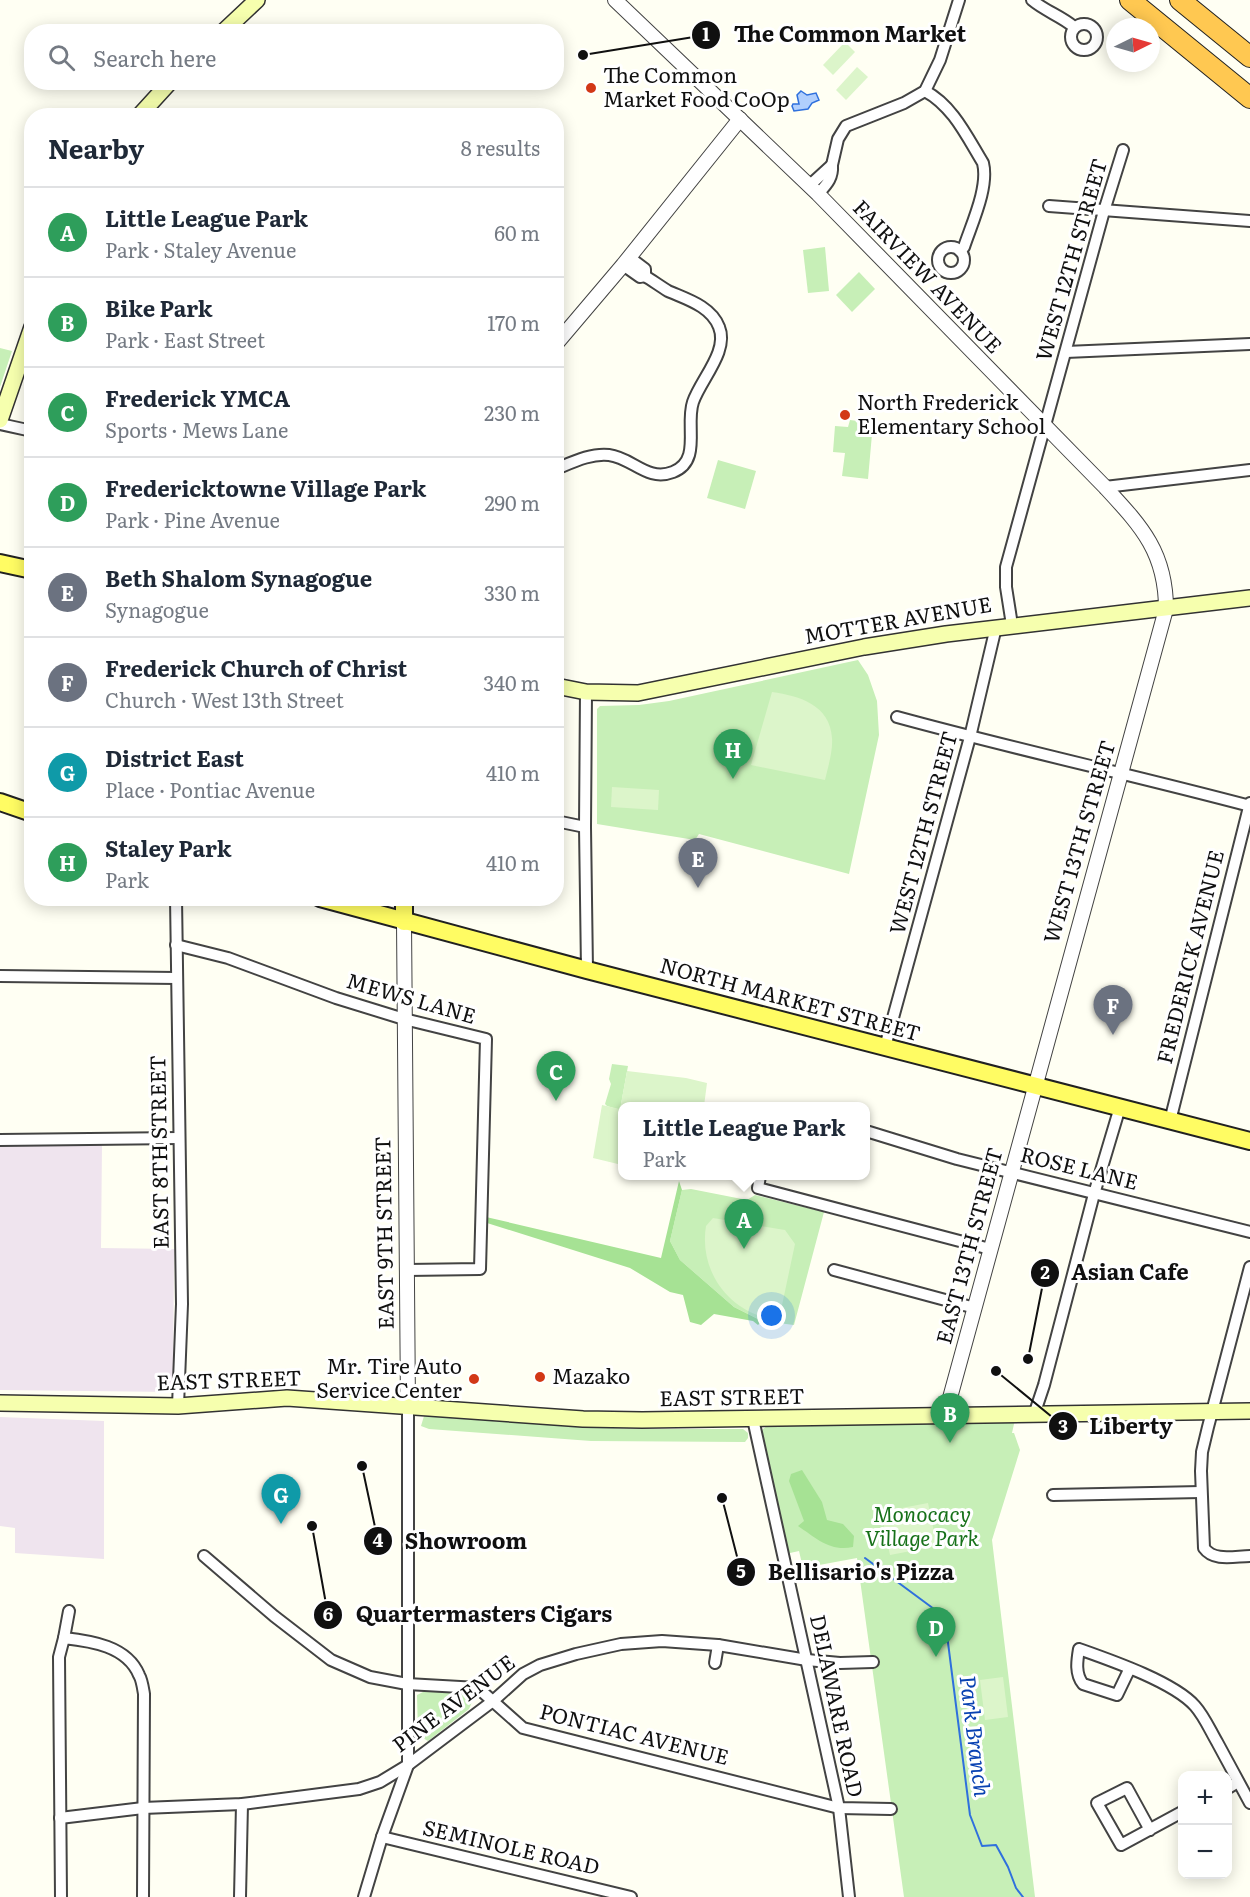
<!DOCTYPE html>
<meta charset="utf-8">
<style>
body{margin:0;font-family:Literata,serif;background:#f2f2f3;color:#1f2937}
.controls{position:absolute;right:18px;bottom:18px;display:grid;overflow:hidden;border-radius:12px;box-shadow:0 3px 15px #0003}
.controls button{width:54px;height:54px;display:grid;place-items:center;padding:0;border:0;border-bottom:2px solid #e0e1e3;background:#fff;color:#1f2937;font:30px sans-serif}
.compass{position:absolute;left:1106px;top:18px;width:54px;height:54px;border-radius:50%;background:#fff;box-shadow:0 3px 15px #0003;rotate:85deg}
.you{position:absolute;left:772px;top:1316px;width:21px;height:21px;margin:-15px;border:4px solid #fff;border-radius:50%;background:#1a73e8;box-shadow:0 0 0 9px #1a73e833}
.badge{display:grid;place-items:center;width:39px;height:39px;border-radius:50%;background:#d23816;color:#fff;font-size:20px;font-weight:700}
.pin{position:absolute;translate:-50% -50px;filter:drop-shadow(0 2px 3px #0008)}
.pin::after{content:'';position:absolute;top:32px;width:21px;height:18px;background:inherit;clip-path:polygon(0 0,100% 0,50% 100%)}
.popup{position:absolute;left:618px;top:1102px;width:252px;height:78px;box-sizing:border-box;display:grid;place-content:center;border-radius:12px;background:#fff;filter:drop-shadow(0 2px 4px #0005);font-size:20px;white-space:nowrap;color:#747a83}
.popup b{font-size:22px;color:#1f2937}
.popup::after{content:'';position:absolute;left:50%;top:100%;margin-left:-12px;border:12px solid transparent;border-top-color:#fff}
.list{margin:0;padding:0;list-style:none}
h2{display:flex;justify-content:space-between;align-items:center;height:78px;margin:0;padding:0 24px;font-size:26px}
h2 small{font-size:20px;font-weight:400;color:#747a83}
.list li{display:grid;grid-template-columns:39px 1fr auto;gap:18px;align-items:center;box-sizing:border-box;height:90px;padding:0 24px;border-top:2px solid #e0e1e3}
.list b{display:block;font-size:22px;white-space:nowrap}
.list p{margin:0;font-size:20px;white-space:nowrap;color:#747a83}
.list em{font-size:20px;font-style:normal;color:#747a83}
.icon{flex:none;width:33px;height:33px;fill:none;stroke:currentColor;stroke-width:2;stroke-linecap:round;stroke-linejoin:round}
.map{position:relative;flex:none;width:1250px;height:1897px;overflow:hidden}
.search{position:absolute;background:#fff;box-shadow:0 3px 15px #0003;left:24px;top:24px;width:540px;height:66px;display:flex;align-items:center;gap:15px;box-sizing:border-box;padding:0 21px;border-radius:24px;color:#747a83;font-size:22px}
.panel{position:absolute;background:#fff;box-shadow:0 3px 15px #0003;left:24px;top:108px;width:540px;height:798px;border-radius:24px}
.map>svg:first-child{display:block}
</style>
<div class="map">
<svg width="1250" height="1897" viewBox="0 0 1250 1897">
<rect width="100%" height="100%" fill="#fffff3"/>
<!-- industrial -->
<g fill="#efe4ee">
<path d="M0,1141L102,1143L101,1248L174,1249L173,1392L0,1390Z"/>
<path d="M0,1417L104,1421V1559L15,1553V1528L0,1526Z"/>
</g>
<!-- green -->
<g fill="#c7efb7">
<path d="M825,247L829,291L808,293L803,250Z"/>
<path d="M859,272L875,289L852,312L836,295Z"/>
<path d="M0,348L12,351L0,387Z"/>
<path d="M850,420L873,423L868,479L842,476L845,453L833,452L835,426L848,427Z"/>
<path d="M718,460L756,471L745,509L707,498Z"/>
<path d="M858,660L868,675L877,701L879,735L849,874L699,834L695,840L597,824V709L600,706L639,705L669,701Z"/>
<path d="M612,1064L628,1066L620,1110L607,1106L605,1104L611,1084L609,1079Z"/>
<path d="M691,1189L747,1200L755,1195L824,1212L794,1325L762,1321L734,1307L680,1260L670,1241L682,1190Z"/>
<path d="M1016,1415L1012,1433H1014L1020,1450L992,1540L1035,1897H904L857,1558L803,1568L799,1551L781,1555L757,1440L763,1429L771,1423Z"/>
<path d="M424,1416L564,1426L636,1429H743L748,1433V1438L745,1442L591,1441L429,1429L421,1426Z"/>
<path d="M425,1691L468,1694L472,1702L469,1709L428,1741L418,1735L417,1695Z"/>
</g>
<!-- forest -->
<g fill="#a6e294">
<path d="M679,1181L682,1190L670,1241L680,1260L734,1307L762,1321L758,1325L753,1321L714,1314L701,1325L690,1322L683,1295L670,1292L630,1268L487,1223L486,1217L661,1258Z"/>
<path d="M802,1470L822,1502L827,1520L843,1524L854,1536L853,1547C830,1552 816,1538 798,1526L804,1521L789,1481L791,1474Z"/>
</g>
<!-- pitch -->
<g fill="#dcf5ca">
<path d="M845,42L855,52L833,75L823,65Z"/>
<path d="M857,67L868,77L846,100L836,90Z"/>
<path d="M772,692C800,696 830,705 832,738C833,751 828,767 825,780L751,765Z"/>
<path d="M612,787L659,790L658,810L611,807Z"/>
<path d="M627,1071L686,1078L707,1083L704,1106H622V1165L593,1158L602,1105L620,1109Z"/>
<path d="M713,1218L785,1230L795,1244L781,1310L771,1315L770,1319C726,1309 699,1269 706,1226Z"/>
<path d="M928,1503L937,1546L890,1555L881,1512Z"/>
<path d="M1003,1677L1008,1717L985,1720L980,1680Z"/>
</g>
<!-- water -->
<path fill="#b1cffd" stroke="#2f70dd" stroke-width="1.5" d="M801,91L807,95L816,93L819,100L812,103L808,109L794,111L792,106L793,104H799L797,95Z"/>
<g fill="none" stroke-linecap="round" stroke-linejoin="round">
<!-- stream -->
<path stroke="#2f70dd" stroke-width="2" d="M865,1558L934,1609L946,1627L970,1815L982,1846L996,1845L1008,1867L1016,1888L1023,1897"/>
<defs>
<g id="minor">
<path d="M1032,0C1045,11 1061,16 1074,27"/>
<circle cx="1084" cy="37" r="13"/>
<path d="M925,91C953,106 967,137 983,163C989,187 972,223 964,247L960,251"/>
<path d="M832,165L838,139L846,126L904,103L925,91L940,60L959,0"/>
<path d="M809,186L832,165C833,179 826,185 818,194"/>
<path d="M1049,206L1250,221"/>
<circle cx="951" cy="260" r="13"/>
<path d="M623,265L640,277L645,276V269L629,257"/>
<path d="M1066,352L1250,344"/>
<path d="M0,424L32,431"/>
<path d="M556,469C573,462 591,453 609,455C633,458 647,482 673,472C702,461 685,425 693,402C701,379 729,351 719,327C711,306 686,299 668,291C660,286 653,281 645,276"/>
<path d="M1105,487L1250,470"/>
<path d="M1012,625L1006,587V567L1104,211L1123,150"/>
<path d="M586,692L585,827L587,970"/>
<path d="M897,717C1014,749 1133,775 1250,806"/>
<path d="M556,821L585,827"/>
<path d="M176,898L182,1304L178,1406"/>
<path d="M176,945L228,958L336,998L404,1019L486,1039L480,1269L407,1270"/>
<path d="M0,976L177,978"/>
<path d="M885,1047L970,737L996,627"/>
<path d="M1170,1121L1250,803"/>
<path d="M866,1131L957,1159L1250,1232"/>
<path d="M0,1140L179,1138"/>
<path d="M760,1176L758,1188L990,1249"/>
<path d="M1250,1267L1208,1427L1202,1452L1201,1471L1204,1548C1214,1562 1235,1556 1250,1556"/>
<path d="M834,1270L975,1308"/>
<path d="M1034,1415L1044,1385L1094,1194L1120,1107"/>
<path d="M753,1419L839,1808L849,1897"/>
<path d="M1053,1495L1201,1492"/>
<path d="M204,1556L274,1616L331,1660L370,1677L407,1684L478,1688L523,1728L839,1808L891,1809"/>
<path d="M64,1638L69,1611"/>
<path d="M715,1663L718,1645"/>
<path d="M1130,1668L1117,1695L1083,1684C1075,1674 1077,1661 1079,1649C1110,1660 1174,1682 1195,1706C1204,1716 1210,1730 1217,1742C1228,1762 1239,1783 1250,1803"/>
<path d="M1228,1788L1238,1782"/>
<path d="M60,1818L143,1808L242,1804L359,1789L380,1782L408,1765L493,1701L523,1674L540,1665L576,1654L621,1644L662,1641L718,1645L807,1660L840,1663L873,1662"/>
<path d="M1150,1830L1127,1788L1097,1803L1121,1845L1182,1812"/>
<path d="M382,1837L631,1897"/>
<path d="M61,1897L59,1657L64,1638C91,1641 127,1646 139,1675C142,1680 143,1688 144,1694L143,1897"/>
<path d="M240,1897L242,1804"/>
<path d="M364,1897L382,1837L408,1765V1406"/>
</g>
<g id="tertiary">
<path d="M615,0L818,194L1105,487C1141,526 1166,552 1166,609L945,1416"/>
<path d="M556,344L623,265L740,119"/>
<path d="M404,922L408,1406"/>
</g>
<g id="secondary">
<path d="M223,32L257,0"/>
<path d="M139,116L170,82"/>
<path d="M0,420L32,327"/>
<path d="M556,686L586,692L638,693L864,647L946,634L1250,598"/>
<path d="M0,1403L178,1406L287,1398L583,1419L642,1420L1250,1411"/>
</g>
<g id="primary">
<path d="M0,563L32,570"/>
<path d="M0,802L32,813"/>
<path d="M320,898L587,970L1250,1141"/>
<path d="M404,922V898"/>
</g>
<g id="motorway">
<path d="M1130,0L1250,98"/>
<path d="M1180,0L1250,57"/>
</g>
</defs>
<!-- minor casing -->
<use href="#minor" stroke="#434343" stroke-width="14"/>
<!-- tertiary casing -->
<use href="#tertiary" stroke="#434343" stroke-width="16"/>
<!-- secondary casing -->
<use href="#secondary" stroke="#323232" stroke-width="18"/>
<!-- primary casing -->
<use href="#primary" stroke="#212121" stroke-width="20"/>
<!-- motorway casing -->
<use href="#motorway" stroke="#212121" stroke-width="22"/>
<!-- minor -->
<use href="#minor" stroke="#fff" stroke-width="10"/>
<!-- tertiary -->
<use href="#tertiary" stroke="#fff" stroke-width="14"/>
<!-- secondary -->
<use href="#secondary" stroke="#f6ffae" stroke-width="15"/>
<!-- primary -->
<use href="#primary" stroke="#fffc63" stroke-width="16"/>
<!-- motorway -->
<use href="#motorway" stroke="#ffc851" stroke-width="20"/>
</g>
<!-- markers -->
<g fill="#d23816" stroke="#fff" stroke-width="2">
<circle cx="591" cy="88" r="6"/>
<circle cx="845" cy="415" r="6"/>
<circle cx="540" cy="1377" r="6"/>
<circle cx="474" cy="1379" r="6"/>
</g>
<g text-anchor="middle" stroke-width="6" stroke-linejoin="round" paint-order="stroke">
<!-- poi labels -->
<g font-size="21" fill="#101010" stroke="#fff" text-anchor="start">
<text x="603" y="83">The Common<tspan x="603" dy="24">Market Food CoOp</tspan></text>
<text x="857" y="410">North Frederick<tspan x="857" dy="24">Elementary School</tspan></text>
<text x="462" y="1374" text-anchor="end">Mr. Tire Auto<tspan x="462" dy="24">Service Center</tspan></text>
<text x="552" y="1384">Mazako</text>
</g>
<!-- street labels -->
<g font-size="21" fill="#101010" stroke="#fff">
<text transform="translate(1072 260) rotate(-74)" y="7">WEST 12TH STREET</text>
<text transform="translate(927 277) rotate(46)" y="7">FAIRVIEW AVENUE</text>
<text transform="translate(898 621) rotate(-10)" y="7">MOTTER AVENUE</text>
<text transform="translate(924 833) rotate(-75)" y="7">WEST 12TH STREET</text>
<text transform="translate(1080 842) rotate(-74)" y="7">WEST 13TH STREET</text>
<text transform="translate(1191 957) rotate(-76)" y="7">FREDERICK AVENUE</text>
<text transform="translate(411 999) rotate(16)" y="7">MEWS LANE</text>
<text transform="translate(790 1000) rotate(15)" y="7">NORTH MARKET STREET</text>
<text transform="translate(160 1152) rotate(-91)" y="7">EAST 8TH STREET</text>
<text transform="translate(1079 1169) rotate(14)" y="7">ROSE LANE</text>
<text transform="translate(385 1233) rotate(-91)" y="7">EAST 9TH STREET</text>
<text transform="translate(970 1246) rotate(-75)" y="7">EAST 13TH STREET</text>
<text transform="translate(229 1381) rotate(-2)" y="7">EAST STREET</text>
<text transform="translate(732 1398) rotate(-1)" y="7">EAST STREET</text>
<text transform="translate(454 1704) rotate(-37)" y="7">PINE AVENUE</text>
<text transform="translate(836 1706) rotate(78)" y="7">DELAWARE ROAD</text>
<text transform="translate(634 1735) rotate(14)" y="7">PONTIAC AVENUE</text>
<text transform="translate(511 1848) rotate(13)" y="7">SEMINOLE ROAD</text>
</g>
<!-- park labels -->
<g font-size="21" font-style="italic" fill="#177119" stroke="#fff">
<text x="922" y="1522">Monocacy<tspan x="922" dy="24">Village Park</tspan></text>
</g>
<!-- water labels -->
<g font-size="22" font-style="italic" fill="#0942b2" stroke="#fff">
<text transform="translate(975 1736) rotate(83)" y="8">Park Branch</text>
</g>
</g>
<!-- callouts -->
<path fill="none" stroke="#101010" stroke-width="2" d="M583 55L706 35M1028 1359L1045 1273M996 1371L1063 1426M362 1466L378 1541M722 1498L741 1572M312 1526L328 1615"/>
<g fill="#101010" stroke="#fff" stroke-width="2">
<circle cx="583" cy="55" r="6"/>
<circle cx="1028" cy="1359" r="6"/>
<circle cx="996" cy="1371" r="6"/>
<circle cx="362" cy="1466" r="6"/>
<circle cx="722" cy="1498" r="6"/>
<circle cx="312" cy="1526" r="6"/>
<circle cx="706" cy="35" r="15"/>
<circle cx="1045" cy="1273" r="15"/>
<circle cx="1063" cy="1426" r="15"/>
<circle cx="378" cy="1541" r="15"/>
<circle cx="741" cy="1572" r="15"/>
<circle cx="328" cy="1615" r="15"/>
</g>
<g font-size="18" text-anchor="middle" font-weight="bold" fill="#fff">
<text x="706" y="41">1</text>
<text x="1045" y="1279">2</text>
<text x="1063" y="1433">3</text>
<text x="378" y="1547">4</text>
<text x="741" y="1578">5</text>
<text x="328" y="1621">6</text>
</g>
<g font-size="22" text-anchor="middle" font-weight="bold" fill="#101010" stroke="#fff" stroke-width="6" stroke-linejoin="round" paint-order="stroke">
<text x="850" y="42">The Common Market</text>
<text x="1130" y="1280">Asian Cafe</text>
<text x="1131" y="1434">Liberty</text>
<text x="466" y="1549">Showroom</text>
<text x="861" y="1580">Bellisario's Pizza</text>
<text x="484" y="1622">Quartermasters Cigars</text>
</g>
</svg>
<div class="controls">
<button>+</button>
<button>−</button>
</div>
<svg class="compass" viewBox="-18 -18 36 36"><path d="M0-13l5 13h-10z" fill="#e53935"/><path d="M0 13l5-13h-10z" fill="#747a83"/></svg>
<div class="you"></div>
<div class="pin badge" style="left:744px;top:1249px;background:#2e9e5b">A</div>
<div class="popup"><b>Little League Park</b>Park</div>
<div class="pin badge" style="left:950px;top:1443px;background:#2e9e5b">B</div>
<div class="pin badge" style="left:556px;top:1101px;background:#2e9e5b">C</div>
<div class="pin badge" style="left:936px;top:1657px;background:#2e9e5b">D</div>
<div class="pin badge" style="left:698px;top:888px;background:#6b7280">E</div>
<div class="pin badge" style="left:1113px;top:1035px;background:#6b7280">F</div>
<div class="pin badge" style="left:281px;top:1524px;background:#0f9aa8">G</div>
<div class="pin badge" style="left:733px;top:779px;background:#2e9e5b">H</div>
<div class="search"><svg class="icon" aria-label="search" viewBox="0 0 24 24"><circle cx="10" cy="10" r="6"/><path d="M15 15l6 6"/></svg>Search here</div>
<section class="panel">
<h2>Nearby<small>8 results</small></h2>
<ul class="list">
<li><span class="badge" style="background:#2e9e5b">A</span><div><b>Little League Park</b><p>Park · Staley Avenue</p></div><em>60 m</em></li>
<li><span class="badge" style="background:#2e9e5b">B</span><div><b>Bike Park</b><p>Park · East Street</p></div><em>170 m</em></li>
<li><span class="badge" style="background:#2e9e5b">C</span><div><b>Frederick YMCA</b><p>Sports · Mews Lane</p></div><em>230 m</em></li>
<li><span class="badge" style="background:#2e9e5b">D</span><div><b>Fredericktowne Village Park</b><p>Park · Pine Avenue</p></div><em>290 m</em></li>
<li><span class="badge" style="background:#6b7280">E</span><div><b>Beth Shalom Synagogue</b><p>Synagogue</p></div><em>330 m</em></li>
<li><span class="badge" style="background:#6b7280">F</span><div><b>Frederick Church of Christ</b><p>Church · West 13th Street</p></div><em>340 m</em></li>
<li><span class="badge" style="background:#0f9aa8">G</span><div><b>District East</b><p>Place · Pontiac Avenue</p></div><em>410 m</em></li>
<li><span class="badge" style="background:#2e9e5b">H</span><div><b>Staley Park</b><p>Park</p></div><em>410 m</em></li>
</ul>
</section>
</div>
